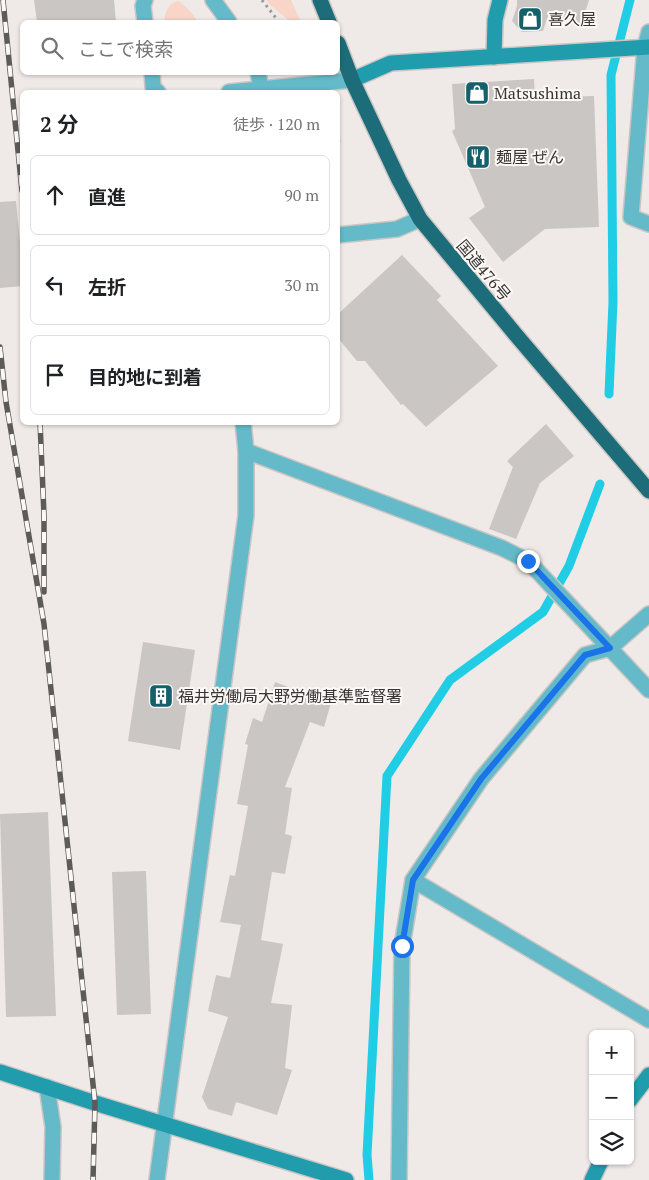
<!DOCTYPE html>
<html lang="ja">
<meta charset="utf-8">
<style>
body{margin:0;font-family:"PT Serif","Noto Sans JP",serif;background:#f2f2f2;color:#202124}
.controls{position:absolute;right:15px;bottom:15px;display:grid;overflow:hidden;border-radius:8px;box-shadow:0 1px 4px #0004}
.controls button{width:45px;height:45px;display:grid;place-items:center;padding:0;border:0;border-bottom:1px solid #e0e0e0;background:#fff;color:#202124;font:25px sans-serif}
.stop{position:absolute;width:15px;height:15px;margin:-11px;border:4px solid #1a73e8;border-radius:50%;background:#fff}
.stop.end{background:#1a73e8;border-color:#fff;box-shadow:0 1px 5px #0008}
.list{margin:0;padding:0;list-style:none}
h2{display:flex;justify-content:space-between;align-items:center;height:65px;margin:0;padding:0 20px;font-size:21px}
h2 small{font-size:16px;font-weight:400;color:#757577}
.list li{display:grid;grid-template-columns:32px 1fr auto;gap:15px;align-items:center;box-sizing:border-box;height:80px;margin:0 10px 10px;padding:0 10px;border:1px solid #e0e0e0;border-radius:8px}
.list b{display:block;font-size:19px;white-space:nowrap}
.list em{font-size:16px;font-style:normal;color:#757577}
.icon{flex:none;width:28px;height:28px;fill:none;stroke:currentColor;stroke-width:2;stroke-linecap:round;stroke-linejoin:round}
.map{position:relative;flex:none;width:649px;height:1180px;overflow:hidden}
.search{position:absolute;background:#fff;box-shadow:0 1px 4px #0004;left:20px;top:20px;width:320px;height:55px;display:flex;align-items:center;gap:12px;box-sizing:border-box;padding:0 18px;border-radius:8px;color:#757577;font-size:19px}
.panel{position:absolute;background:#fff;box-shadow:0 1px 4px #0004;left:20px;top:90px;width:320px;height:335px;border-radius:8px}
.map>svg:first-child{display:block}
</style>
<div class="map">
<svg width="649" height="1180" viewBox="0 0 649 1180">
<rect width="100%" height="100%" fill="#efeae8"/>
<!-- green -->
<g fill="#f8d5c6">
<path d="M267,0H291L301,22H289L287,19L268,3Z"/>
<path d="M179,1L191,12L198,22H164C165,13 168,2 179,1Z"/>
</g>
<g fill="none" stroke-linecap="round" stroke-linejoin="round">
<!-- stream -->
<g stroke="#21cde5" stroke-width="9">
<path d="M609,394L613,302L611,75L630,0"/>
<path d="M369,1180L367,1155L387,776L450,680L543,612L569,566L600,484"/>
</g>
</g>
<!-- building -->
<g fill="#cac6c4">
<path d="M34,0H114L116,22H37Z"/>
<path d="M517,0H589L581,26L548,16L543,31L522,32L512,21L517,6Z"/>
<path d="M534,79L535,98L594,96L599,227L545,229L503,262L469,218L485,207L452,131L455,129L452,84Z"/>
<path d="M16,201L22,263V286L0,288V202Z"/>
<path d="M402,255L441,296L437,300L498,366L426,427L403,404L401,405L365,361H357L338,338V314Z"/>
<path d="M546,424L574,456L540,483L516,539L489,529L513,467L507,461Z"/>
<path d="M143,642L195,650L180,750L128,741Z"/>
<path d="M275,682L331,703L324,727L310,722L285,787L292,788L285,834L292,836L285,874L272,872L261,940L283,944L271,1003L292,1005L285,1068L292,1070L277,1115L236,1102L232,1116L208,1109L202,1097L228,1017L208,1011L216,975L230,978L241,925L220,922L230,875L235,876L248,806L237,804L248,745L245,744L253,718L262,722Z"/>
<path d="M48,812L56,1016L6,1017L0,814Z"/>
<path d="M146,871L151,1014L117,1015L112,872Z"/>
</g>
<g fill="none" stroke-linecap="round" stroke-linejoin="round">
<defs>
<g id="lane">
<path d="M145,0L143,6L145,22"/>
<path d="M213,0L229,22"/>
<path d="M152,72L153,87L158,92"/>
<path d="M258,72L261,89"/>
<path d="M229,92L352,80"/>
<path d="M413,880L649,1020"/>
</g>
<g id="street">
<path d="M649,32L645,47L631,217L649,224"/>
<path d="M338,235L397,229L420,219"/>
<path d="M246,451L502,548L528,561L649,690"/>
<path d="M47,1087L53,1127L52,1180"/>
<path d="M157,1180L246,515V451L243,422"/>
<path d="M399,1180L402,946L413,880L481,779L585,655L610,648L649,614"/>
</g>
<g id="secondary">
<path d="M494,57L495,20L500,0"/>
<path d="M352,80L391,63L649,47"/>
<path d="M0,1072L95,1103L346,1180"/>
<path d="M630,1100L649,1075"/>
<path d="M592,1180L601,1161"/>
</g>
<g id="highway">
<path d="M320,0L329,22"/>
<path d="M338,43L352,80L399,180L420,219L516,335L649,491"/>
</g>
</defs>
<!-- lane casing -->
<use href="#lane" stroke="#cac6c4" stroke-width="18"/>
<!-- street casing -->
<use href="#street" stroke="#cac6c4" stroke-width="18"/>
<!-- secondary casing -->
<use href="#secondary" stroke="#cac6c4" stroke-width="18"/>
<!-- highway casing -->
<use href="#highway" stroke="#cac6c4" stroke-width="18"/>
<!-- path -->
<g stroke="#9c9997" stroke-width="3" stroke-dasharray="2.5 4" stroke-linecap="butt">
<path d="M262,0L279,22"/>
<path d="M338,141L340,140"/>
</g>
<!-- lane -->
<use href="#lane" stroke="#64bac8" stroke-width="15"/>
<!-- street -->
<use href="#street" stroke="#64bac8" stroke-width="15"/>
<!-- secondary -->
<use href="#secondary" stroke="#209cad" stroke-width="15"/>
<!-- highway -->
<use href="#highway" stroke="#1c6d79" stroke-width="15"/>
<defs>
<g id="rail">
<path d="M3,0L22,191"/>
<path d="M0,347L6,402L44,624L95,1103L93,1180"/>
<path d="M40,422L44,515V592"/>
</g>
</defs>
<!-- rail casing -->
<use href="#rail" stroke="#5d5b5a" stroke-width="5.5"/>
<!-- rail -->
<use href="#rail" stroke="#fcf8f6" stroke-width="4" stroke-dasharray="11" stroke-linecap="butt"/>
</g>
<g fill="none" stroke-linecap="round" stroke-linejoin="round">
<!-- route -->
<path stroke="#1a73e8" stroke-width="6" d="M402,946L413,880L481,779L585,655L610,648L528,561"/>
</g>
<!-- icons -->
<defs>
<symbol id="shop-square" viewBox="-11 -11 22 22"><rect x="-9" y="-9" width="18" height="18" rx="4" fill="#14616c" stroke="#fcf8f6"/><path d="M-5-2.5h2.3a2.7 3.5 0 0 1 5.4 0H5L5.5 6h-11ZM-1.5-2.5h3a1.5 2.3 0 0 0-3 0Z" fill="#fff"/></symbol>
<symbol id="restaurant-square" viewBox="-11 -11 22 22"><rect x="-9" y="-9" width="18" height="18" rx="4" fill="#14616c" stroke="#fcf8f6"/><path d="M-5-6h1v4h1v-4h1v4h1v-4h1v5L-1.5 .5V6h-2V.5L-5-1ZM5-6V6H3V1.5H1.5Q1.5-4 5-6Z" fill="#fff"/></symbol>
<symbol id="building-square" viewBox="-11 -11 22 22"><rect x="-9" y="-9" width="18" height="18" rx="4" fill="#14616c" stroke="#fcf8f6"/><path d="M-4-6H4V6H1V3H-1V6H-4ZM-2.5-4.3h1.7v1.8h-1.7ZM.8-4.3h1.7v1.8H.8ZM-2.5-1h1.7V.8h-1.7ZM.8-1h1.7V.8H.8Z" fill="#fff"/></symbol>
</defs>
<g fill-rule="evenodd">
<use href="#shop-square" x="516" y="5" width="28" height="28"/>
<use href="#shop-square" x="463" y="79" width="28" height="28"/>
<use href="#restaurant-square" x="464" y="143" width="28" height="28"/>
<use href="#building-square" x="147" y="682" width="28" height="28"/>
</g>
<g text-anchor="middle" stroke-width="4" stroke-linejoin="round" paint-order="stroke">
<!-- poi labels -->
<g font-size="16" fill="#373535" stroke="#fcf8f6" text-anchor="start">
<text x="548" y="25">喜久屋</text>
<text x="494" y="99">Matsushima</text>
<text x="496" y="163">麺屋 ぜん</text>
<text x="178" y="702">福井労働局大野労働基準監督署</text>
</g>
<!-- street labels -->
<g font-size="16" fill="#373535" stroke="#fcf8f6">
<text transform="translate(484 270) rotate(50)" y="6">国道476号</text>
</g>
</g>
</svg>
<div class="controls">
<button>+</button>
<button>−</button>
<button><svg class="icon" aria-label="layers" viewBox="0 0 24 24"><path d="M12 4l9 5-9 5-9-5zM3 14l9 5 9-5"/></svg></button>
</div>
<div class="stop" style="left:402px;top:946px"></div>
<div class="stop end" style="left:528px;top:561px"></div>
<div class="search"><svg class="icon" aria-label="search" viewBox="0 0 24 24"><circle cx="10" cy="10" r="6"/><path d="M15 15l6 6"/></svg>ここで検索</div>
<section class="panel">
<h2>2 分<small>徒歩 · 120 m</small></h2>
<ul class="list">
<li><svg class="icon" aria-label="ahead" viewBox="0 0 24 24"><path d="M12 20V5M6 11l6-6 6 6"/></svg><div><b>直進</b></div><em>90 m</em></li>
<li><svg class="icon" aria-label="left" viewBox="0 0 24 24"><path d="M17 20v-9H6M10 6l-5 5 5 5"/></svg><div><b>左折</b></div><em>30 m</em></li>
<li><svg class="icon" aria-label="arrive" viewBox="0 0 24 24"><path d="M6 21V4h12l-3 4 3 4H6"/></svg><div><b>目的地に到着</b></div></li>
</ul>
</section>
</div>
